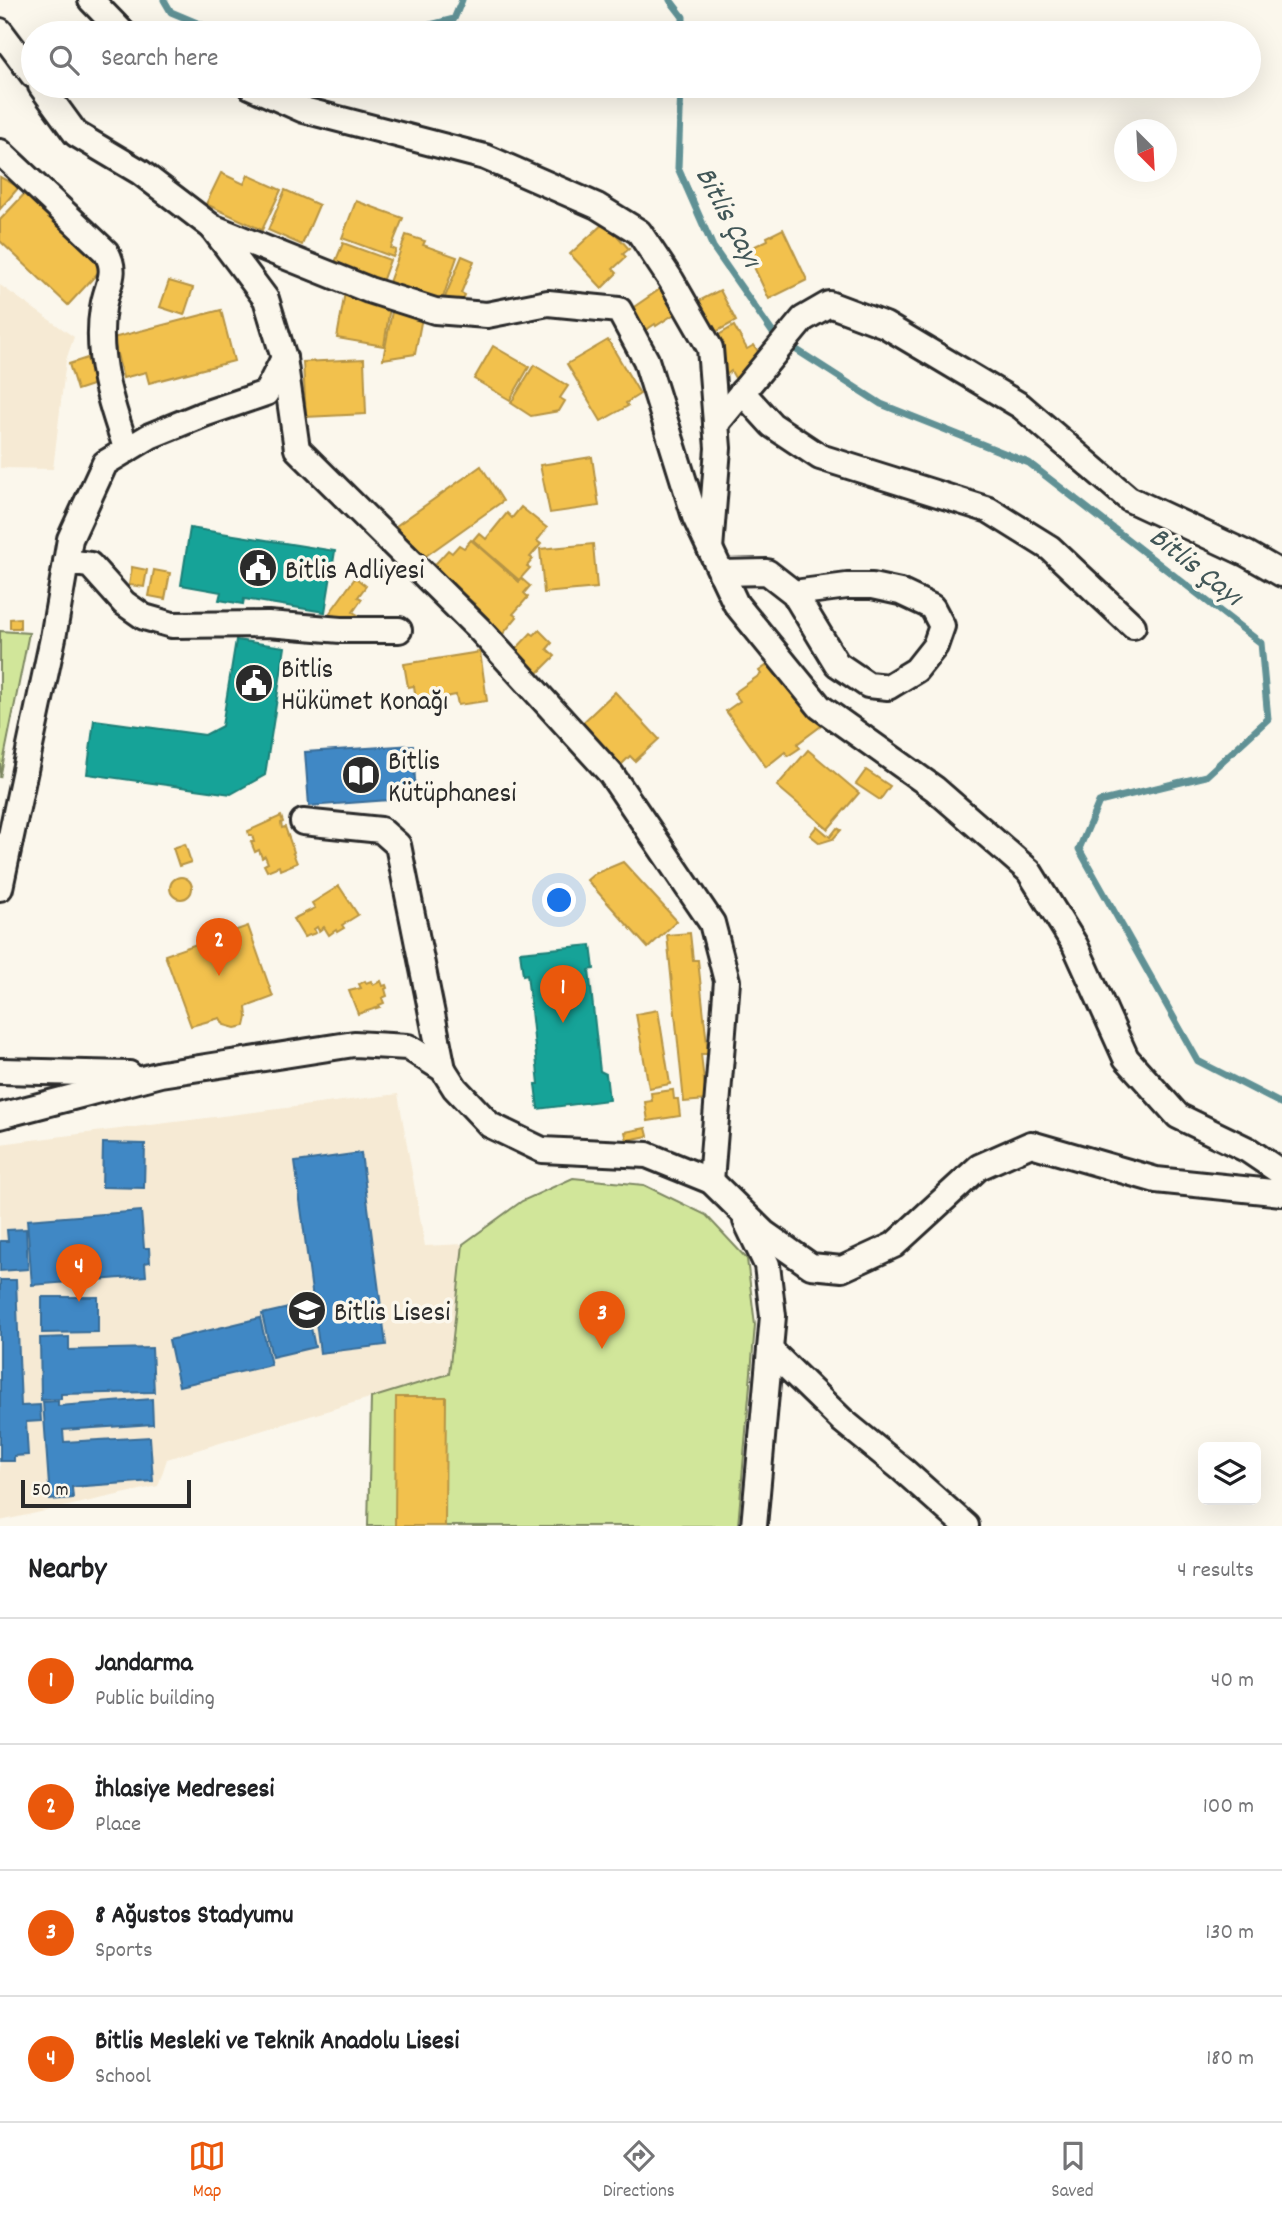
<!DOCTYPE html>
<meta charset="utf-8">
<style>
body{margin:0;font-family:Dekko,sans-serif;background:#f2f2f2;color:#202124}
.controls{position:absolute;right:21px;bottom:21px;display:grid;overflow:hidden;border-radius:10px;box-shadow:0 7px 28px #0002}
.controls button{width:63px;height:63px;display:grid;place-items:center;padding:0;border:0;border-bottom:2px solid #e0e0e0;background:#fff;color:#202124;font:35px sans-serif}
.compass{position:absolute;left:1114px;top:119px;width:63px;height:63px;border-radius:50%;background:#fff;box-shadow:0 7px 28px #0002;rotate:156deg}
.scale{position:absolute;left:21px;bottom:18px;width:170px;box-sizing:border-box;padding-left:7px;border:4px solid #2b2b2b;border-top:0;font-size:19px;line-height:24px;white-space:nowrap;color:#2b2b2b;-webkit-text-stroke:5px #fbf7ec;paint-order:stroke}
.you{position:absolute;left:560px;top:901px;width:24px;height:24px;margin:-18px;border:5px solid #fff;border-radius:50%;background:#1a73e8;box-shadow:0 0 0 10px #1a73e833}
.badge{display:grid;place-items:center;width:46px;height:46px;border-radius:50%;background:#ea580c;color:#fff;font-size:23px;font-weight:700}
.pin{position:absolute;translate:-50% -58px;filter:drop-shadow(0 2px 4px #0008)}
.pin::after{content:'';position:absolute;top:37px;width:24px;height:21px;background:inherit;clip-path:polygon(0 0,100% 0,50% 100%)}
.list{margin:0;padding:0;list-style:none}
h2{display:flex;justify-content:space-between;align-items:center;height:91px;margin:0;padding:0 28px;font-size:30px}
h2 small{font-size:23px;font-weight:400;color:#757577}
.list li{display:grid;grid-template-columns:46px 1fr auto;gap:21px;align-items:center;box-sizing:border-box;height:126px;padding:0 28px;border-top:2px solid #e0e0e0}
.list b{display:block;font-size:26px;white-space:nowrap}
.list p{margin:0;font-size:23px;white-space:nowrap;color:#757577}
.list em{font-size:23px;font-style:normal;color:#757577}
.icon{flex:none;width:38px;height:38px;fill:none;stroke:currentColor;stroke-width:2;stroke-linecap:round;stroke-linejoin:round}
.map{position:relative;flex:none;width:1282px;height:1526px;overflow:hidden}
.search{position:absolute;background:#fff;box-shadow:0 7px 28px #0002;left:21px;right:21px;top:21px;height:77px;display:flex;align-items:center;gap:18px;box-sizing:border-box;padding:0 24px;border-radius:38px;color:#757577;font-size:26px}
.sheet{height:595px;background:#fff}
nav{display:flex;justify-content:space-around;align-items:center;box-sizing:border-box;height:98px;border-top:2px solid #e0e0e0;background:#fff;font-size:19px;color:#757577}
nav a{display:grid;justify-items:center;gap:4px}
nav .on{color:#ea580c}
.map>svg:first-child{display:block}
</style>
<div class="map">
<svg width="1282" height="1526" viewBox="0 0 1282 1526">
<rect width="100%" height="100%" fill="#fbf7ec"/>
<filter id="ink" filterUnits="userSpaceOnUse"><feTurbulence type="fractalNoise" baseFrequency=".0143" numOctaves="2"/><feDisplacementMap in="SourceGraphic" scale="14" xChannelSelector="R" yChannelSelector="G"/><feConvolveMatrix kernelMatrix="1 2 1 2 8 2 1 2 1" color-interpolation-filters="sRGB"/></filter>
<g filter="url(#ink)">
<!-- built -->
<g fill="#f6ead4">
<path d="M0,285L74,337L66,360L53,469L0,468Z"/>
<path d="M398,1094L425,1246L463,1244L449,1374L167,1459L158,1486L0,1521V1144Z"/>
</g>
<!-- green -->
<g fill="#d1e69a" stroke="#7e8862" stroke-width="2">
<path d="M0,631L29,633L0,778Z"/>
<path d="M573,1178L644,1185L706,1215L747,1259L755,1325L738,1526H368L371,1398L449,1374L463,1244L522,1201Z"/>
</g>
<!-- homes -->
<g fill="#f2c14e" stroke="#b69444" stroke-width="2">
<path d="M221,173L244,184L248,175L281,190L262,230L206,204Z"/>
<path d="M0,177L19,187L0,209Z"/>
<path d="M29,189L107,263L68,305L0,241V220Z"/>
<path d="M285,190L319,205L302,245L268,230Z"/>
<path d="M356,201L403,218L391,248L396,250L393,257L342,238Z"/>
<path d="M605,222L629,249L623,254L626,257L613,269L617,273L602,288L570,254Z"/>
<path d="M783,229L807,280L769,299L745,248L749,245L751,248L768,240L767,237Z"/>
<path d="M406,235L425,241L423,245L457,257L440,306L387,288Z"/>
<path d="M343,243L390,260L380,287L332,270Z"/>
<path d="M462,256L474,261L461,293L465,295L460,308L443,302Z"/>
<path d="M169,281L193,288L184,315L160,307Z"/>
<path d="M666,285L682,309L656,326L655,324L646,330L631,309Z"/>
<path d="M720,290L736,321L712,334L695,303Z"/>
<path d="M345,292L391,300L384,346L337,338Z"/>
<path d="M393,306L423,312L415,354L383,359Z"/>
<path d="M221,310L234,361L149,383L146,372L123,378L113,338Z"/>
<path d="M734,326L747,349L754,345L764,361L735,378L731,371L726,375L718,362L712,339Z"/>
<path d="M608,340L640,394L626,403L628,406L601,421L567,364Z"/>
<path d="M493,346L529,367L510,400L474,379Z"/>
<path d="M87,358L95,384L77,390L69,364Z"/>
<path d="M364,359L366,414L306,417L303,362Z"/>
<path d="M534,365L568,386L560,398L565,401L559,411L531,416L511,403Z"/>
<path d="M592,457L599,506L550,513L540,465Z"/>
<path d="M481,466L503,501L423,558L396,526Z"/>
<path d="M521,507L547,528L537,541L541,544L530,557L533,559L527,566L530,568L519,580L473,540L479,533L486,539L507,513L512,518Z"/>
<path d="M471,540L519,582L522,579L530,586L524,593L528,597L513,614L517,617L502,635L472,610L475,604L461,593L459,596L429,571L448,550L452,553L459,545L464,548Z"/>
<path d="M593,544L597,588L544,593L540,549Z"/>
<path d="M132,567L147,570L144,587L129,585Z"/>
<path d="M154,570L170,573L165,599L149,596Z"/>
<path d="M358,574L360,576L357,579L366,586L358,597L362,599L353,612L358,615L349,629L329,614Z"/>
<path d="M20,618V628H10V619Z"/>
<path d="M539,630L552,643L547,649L555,656L538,673L514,651L531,633L534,635Z"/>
<path d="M480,652L487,701L458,705L456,695L440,698L441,702L424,705L423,698L416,699L414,686L408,687L404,664Z"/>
<path d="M774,660L821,726L797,744L800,748L788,756L785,752L766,767L726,711L740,701L734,693L761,674L759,671Z"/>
<path d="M615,692L659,739L635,761L630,756L615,771L576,729Z"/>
<path d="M808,750L859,793L828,829L777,786Z"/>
<path d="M866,770L890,786L880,800L856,784Z"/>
<path d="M281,816L283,822L281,823L282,828L285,827L294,852L292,854L293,853L297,863L280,870L279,866L267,871L264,865L268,863L265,856L262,858L259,850L255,852L251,842H254L252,835H249L248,831Z"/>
<path d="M817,826L830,837L837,828L841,830L833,839L820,843L810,835Z"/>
<path d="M185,844L191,862L179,866L173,848Z"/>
<path d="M623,862L677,921L648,948L587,880L594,874Z"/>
<circle cx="181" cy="888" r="11"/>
<path d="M339,886L358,915L342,925L344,928L337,932L336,930L329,935L324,927L319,931L317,927L314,929L316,933L304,937L293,919L315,908L312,903Z"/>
<path d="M248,926L273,997L246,1007L247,1017L245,1026L235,1028L224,1025L220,1018L191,1026L165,955Z"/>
<path d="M690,933L693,960H698L708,1054H701L706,1100L684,1102L667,935Z"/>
<path d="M365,981L366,983L371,981L373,985L381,981L383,986L386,985L387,988L385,989L387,996L382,998L384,1003L379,1005L380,1007L358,1014L349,991L361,988L359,984Z"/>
<path d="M658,1010L670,1084L649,1088L636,1014Z"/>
<path d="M673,1090L674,1099H678L680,1116L648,1121L645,1102L652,1101L651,1093Z"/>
<path d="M646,1128L648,1136L627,1140L625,1132Z"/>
<path d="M396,1397H446L445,1526H395Z"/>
</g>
<!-- schools -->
<g fill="#3f88c5" stroke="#396c97" stroke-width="2">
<path d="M413,745L416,798L309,806L305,752Z"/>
<path d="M103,1143L145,1144L144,1188L102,1187Z"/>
<path d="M361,1153L386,1345L320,1353L295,1162Z"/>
<path d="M141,1211L144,1248H149L150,1262L145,1263L146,1276L32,1285L27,1220Z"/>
<path d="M26,1229L28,1269L0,1271V1241H8L7,1230Z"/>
<path d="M0,1280H16L21,1406L40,1405L41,1421L26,1422L28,1455L14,1456V1461H0Z"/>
<path d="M42,1297H98V1332L42,1333Z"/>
<path d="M306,1304L315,1347L272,1357L262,1314Z"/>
<path d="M260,1318L271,1365L179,1386L169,1340Z"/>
<path d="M69,1337V1350L152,1348L154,1392L61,1394V1399L41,1400L40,1338Z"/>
<path d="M152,1399L153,1424L63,1430L64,1442L150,1437L153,1481L72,1487L73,1498L50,1500L43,1402L58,1401V1406Z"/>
</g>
<!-- public -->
<g fill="#17a398" stroke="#1d7f77" stroke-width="2">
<path d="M190,528L335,551L325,612L244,599L243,604L219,600L221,592L181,585Z"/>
<path d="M236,640L285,647L265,775L231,794L87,774L94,720L205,735L222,726Z"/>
<path d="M591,945L594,969L589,970L600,1071L606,1074L609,1100L538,1109L535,1084H539L527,974L523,975L520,952Z"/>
</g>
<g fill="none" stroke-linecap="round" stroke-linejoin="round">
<!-- stream -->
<g stroke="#609195" stroke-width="7">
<path d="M164,0L171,12L221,33"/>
<path d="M670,0L683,17V33"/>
<path d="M399,33L454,19L462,0"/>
<path d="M681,86L678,168L713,247L775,336L881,404L1029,463L1261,643L1268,719L1206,776L1099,802L1079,849L1198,1061L1282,1104"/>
</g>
<defs>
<g id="minor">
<path d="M91,0L123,33"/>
<path d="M0,31L33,75"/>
<path d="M250,86L304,110L485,157L597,206L639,232L671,280L710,348L718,448L710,549"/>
<path d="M0,152L106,252C119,274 106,285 103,308C95,356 111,405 127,450"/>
<path d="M212,227L369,290L435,311L487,315L548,303L619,310L646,360L695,517L736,604L820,707L935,789L1029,871L1075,945L1126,1058L1178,1116L1248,1150L1282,1173"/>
<path d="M284,358L297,449L480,630L611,774L712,923L727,981L711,1181"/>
<path d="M742,392L772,425L820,457L989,510L1050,548L1133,626"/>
<path d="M716,424L803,319L829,304L885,325L1021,406L1129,499L1247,554L1282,574"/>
<path d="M66,562L90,565L124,603L144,617L172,625L268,624L341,630H399"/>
<path d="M721,573L767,572L794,593L837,664L868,685L888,687L916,670L935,646L942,626L932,607L900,592L872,586H847L794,593"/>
<path d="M303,822L381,830L398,845L443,1069"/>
<path d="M0,888L53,638L70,539L105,463L150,436L204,414L266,393L284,358L266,299L212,227L140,172L76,134L41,86"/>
<path d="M0,1071L129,1074"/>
<path d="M0,1116L161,1074L354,1044L408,1047L443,1069L455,1088L490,1125L542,1150L647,1155L711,1181L764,1233L811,1266L842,1269L894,1245L979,1167L1031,1144L1156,1180L1282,1193"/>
<path d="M746,1221L767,1265L773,1316L754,1526"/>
<path d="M770,1350L843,1421L903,1470L966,1526"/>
</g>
</defs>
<!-- minor casing -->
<use href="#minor" stroke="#2b2b2b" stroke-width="30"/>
<!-- minor -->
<use href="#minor" stroke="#fbf7ec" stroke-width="24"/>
</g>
</g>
<!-- icons -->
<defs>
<symbol id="civic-disc" viewBox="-11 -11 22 22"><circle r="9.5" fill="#2b2b2b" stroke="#fbf7ec"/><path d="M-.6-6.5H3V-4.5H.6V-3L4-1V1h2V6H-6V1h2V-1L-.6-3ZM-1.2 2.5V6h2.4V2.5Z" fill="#fff"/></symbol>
<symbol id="library-disc" viewBox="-11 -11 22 22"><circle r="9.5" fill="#2b2b2b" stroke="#fbf7ec"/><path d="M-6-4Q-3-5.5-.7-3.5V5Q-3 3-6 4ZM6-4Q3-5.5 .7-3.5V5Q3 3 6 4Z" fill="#fff"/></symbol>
<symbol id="school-disc" viewBox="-11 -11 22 22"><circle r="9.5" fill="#2b2b2b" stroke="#fbf7ec"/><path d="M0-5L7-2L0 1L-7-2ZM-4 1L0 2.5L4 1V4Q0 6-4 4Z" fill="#fff"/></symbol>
</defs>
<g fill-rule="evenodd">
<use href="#civic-disc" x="236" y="546" width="44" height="44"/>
<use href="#civic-disc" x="232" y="661" width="44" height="44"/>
<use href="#library-disc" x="339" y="753" width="44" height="44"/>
<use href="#school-disc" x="285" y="1288" width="44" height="44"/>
</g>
<g text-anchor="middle" stroke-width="7" stroke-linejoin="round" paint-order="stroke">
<!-- poi labels -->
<g font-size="28" fill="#2b2b2b" stroke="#fbf7ec" text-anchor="start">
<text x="285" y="578">Bitlis Adliyesi</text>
<text x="281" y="677">Bitlis<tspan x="281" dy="32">Hükümet Konağı</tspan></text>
<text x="388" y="769">Bitlis<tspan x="388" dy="32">Kütüphanesi</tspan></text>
<text x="334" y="1320">Bitlis Lisesi</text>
</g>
<!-- water labels -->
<g font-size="30" font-style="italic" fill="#415657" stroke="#fbf7ec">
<text transform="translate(730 216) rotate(62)" y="10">Bitlis Çayı</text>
<text transform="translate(1197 565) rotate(38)" y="10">Bitlis Çayı</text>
</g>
</g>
</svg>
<div class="controls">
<button><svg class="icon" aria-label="layers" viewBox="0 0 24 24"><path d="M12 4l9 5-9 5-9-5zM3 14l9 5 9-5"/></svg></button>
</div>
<svg class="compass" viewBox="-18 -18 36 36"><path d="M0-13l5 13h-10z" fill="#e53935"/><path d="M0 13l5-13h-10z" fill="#757577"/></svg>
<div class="scale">50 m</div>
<div class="you"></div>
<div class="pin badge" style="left:563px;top:1023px">1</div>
<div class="pin badge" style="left:219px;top:976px">2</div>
<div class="pin badge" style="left:602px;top:1349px">3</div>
<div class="pin badge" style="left:79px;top:1302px">4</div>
<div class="search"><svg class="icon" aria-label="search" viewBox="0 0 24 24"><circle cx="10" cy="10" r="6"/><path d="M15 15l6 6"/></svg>Search here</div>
</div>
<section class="sheet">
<h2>Nearby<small>4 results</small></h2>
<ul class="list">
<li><span class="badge">1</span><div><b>Jandarma</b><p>Public building</p></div><em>40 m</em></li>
<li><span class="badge">2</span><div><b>İhlasiye Medresesi</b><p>Place</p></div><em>100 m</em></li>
<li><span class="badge">3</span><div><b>8 Ağustos Stadyumu</b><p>Sports</p></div><em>130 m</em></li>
<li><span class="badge">4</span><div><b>Bitlis Mesleki ve Teknik Anadolu Lisesi</b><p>School</p></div><em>180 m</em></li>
</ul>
</section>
<nav>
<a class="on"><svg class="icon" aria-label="map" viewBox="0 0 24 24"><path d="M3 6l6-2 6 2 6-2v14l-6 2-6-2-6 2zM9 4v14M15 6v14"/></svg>Map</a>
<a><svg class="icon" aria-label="directions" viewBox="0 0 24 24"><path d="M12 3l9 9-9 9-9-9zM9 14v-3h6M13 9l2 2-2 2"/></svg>Directions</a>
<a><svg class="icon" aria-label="saved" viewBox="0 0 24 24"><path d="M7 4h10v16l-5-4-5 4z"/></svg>Saved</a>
</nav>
